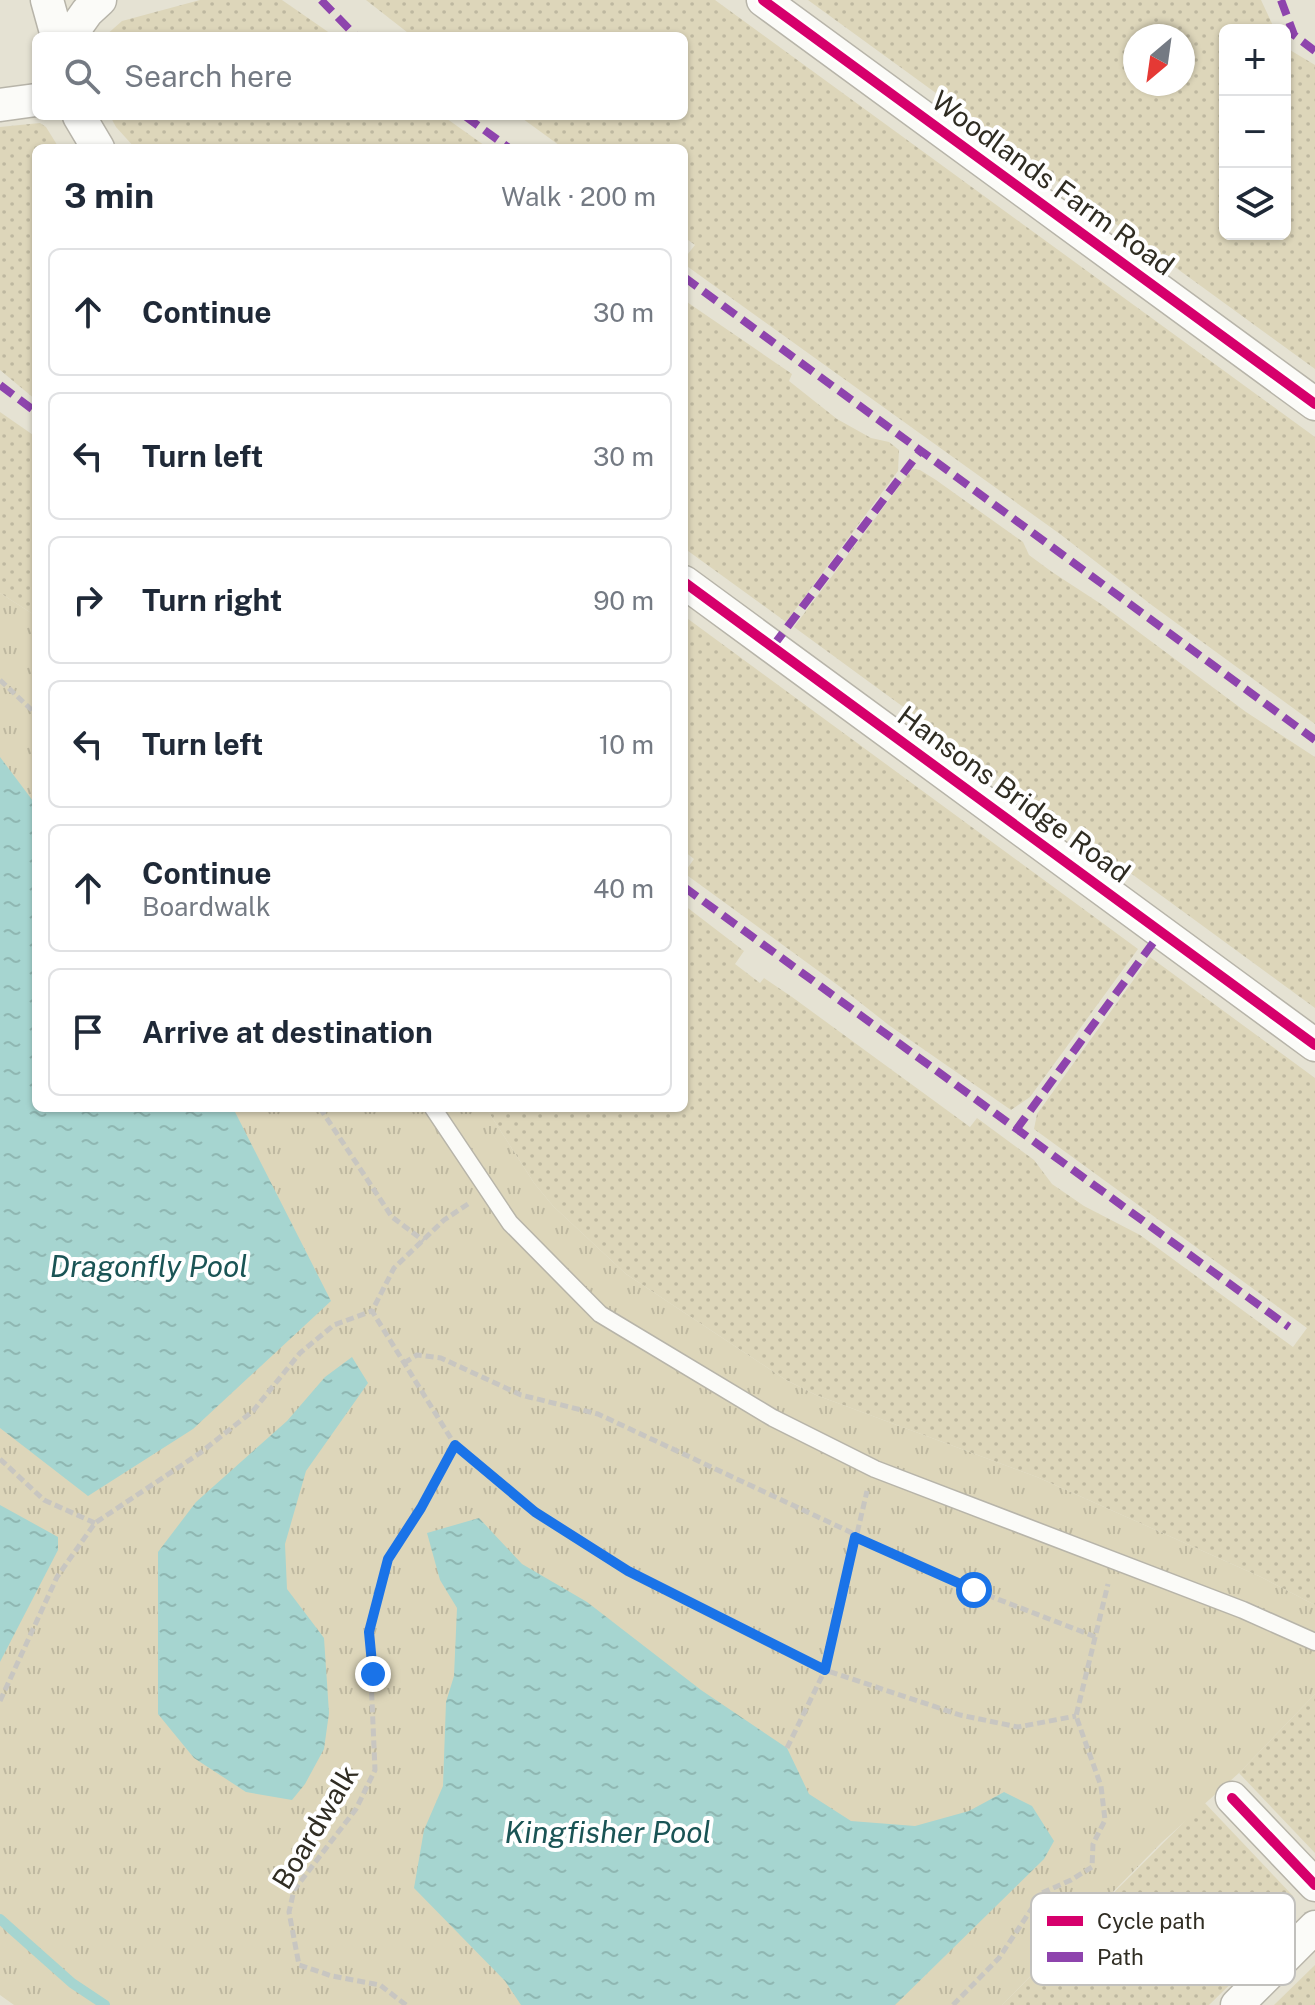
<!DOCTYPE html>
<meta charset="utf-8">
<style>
body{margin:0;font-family:"Public Sans",sans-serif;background:#f2f2f3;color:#1f2937}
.controls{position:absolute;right:24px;top:24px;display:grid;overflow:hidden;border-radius:12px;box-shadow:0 2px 6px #0004}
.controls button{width:72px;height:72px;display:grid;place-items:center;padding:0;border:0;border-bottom:2px solid #e0e1e3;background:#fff;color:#1f2937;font:40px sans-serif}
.compass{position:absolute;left:1123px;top:24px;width:72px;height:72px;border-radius:50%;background:#fff;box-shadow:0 2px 6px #0004;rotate:209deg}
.stop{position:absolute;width:24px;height:24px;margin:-18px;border:6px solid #1a73e8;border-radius:50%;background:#fff}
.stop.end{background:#1a73e8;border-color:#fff;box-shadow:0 2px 8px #0008}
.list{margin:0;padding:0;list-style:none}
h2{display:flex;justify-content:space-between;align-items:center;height:104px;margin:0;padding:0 32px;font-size:34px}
h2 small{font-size:26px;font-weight:400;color:#747a83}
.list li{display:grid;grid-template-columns:52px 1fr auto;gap:24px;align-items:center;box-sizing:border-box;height:128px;margin:0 16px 16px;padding:0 16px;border:2px solid #e0e1e3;border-radius:12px}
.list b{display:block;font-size:30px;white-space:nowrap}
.list p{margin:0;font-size:26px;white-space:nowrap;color:#747a83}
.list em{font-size:26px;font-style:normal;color:#747a83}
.icon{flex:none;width:44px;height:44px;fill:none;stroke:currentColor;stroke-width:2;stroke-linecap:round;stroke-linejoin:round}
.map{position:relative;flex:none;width:1315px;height:2005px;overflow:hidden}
.search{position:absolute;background:#fff;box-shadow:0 2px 6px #0004;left:32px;top:32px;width:656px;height:88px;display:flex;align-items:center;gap:20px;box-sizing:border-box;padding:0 28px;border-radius:12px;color:#747a83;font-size:30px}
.panel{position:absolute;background:#fff;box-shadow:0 2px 6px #0004;left:32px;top:144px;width:656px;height:968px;border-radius:12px}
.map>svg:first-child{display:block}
</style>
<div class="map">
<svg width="1315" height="2005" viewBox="0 0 1315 2005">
<defs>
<pattern id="grass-dots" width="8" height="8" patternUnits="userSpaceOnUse" patternTransform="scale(2)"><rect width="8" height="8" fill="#ddd6ba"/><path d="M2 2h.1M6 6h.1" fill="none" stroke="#beb8a0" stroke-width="1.8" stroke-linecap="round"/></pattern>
<pattern id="park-tufts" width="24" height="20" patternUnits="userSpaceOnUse" patternTransform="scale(2)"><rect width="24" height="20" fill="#ddd6ba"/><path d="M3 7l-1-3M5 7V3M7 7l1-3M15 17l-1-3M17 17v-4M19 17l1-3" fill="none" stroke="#beb8a0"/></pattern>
<pattern id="water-ripples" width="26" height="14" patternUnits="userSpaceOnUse" patternTransform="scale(2)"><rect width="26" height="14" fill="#a6d5d0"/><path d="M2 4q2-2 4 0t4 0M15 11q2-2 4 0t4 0" fill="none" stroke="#8fb7b2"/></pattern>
</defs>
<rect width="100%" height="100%" fill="#e5e2d3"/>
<!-- grass -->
<g fill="url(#grass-dots)" fill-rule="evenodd">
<path d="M200,0H282L334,36H105L122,21Z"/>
<path d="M366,0H715L1315,437V724L1153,606L1060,534L684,264V259L695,245L684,237V148H563L519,116H684V36H412Z"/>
<path d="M808,0H1261L1275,30H1225V234H1285V47L1315,65V369ZM1135,36H1183V84H1135Z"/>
<path d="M110,116H443L488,148H135L116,127Z"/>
<path d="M40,123L46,127L59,148H36V400L0,370V127Z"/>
<path d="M684,300L792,374L789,381L837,419L871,438L889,442L899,450L898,471L786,622L684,548Z"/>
<path d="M0,412L36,437V616L0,593Z"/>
<path d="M912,469L920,470L936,480L985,515L1023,542L1029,555L1052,572L1101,604L1246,712L1315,757V1008L794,627Z"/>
<path d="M684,616L1138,949L1030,1097L1011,1110L890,1026L839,986L684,873L694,859L684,851Z"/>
<path d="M684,905L744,951L735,964L760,983L764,978L792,997L970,1127L977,1118L1034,1160L1052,1184L1084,1206L1140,1235L1293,1347L1307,1328L1034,1129L1037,1114L1150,957L1315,1078V1605L1261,1577L1037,1477L816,1395L786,1380L626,1274L553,1206L534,1183L486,1108H684Z"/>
<path d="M1315,1694V1853L1239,1773Z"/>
<path d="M1204,1802L1293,1896L1296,1905L1289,1927L1209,2005H1002Z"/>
<path d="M1315,1965V2005H1274Z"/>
</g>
<!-- park -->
<path fill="url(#park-tufts)" d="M0,593L36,616V1108H486L534,1183L553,1206L626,1274L786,1380L816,1395L1037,1477L1261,1577L1315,1605V1694L1239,1773L1161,1843L1002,2005H14L0,1995Z"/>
<!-- water -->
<g fill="url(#water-ripples)">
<path d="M0,757L36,805V1108H233L331,1301L193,1429L88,1496L0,1428Z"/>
<path d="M352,1357L368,1383L306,1471L285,1544L287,1589L324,1638L329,1713L324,1749L305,1784L292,1800L246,1792L194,1758L158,1714V1552L196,1502L287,1421L325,1377Z"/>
<path d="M0,1505L58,1537V1550L0,1662Z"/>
<path d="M479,1518L522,1564L587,1602L701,1690L787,1748L809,1794L851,1821L915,1826L969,1811L1004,1792L1032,1806L1054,1841L1044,1859L895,2005H521L505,1981L414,1888L424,1830L443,1786L446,1702L454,1676L457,1608L440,1580L427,1533Z"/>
</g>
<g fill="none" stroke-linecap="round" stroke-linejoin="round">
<!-- stream -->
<path stroke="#a6d5d0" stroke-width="10" d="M0,1919L72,1983L105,2005"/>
<defs>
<path id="lane" d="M433,1108L510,1223L600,1314L773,1418L875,1469L1243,1610L1315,1642"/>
<g id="street">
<path d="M47,0L57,36"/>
<path d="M763,0L1315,404"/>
<path d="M70,36L87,12L100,0"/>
<path d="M0,105L36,100"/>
<path d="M79,116L98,148"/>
<path d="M684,582L1315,1045"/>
<path d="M1232,1798L1315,1885"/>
<path d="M1237,2005L1315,1927"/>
</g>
</defs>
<!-- lane casing -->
<use href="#lane" stroke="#b7b4a9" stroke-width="19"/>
<!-- street casing -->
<use href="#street" stroke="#b7b4a9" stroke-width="35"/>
<!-- path -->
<g stroke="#c8c6c1" stroke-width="5" stroke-dasharray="8 4" stroke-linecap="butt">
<path d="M0,680L36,714"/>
<path d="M320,1108L392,1217L424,1241"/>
<path d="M468,1204L444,1220L394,1268L372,1311L455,1445L535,1512L628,1571L825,1670L960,1715L1018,1727L1076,1716"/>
<path d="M404,1363L417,1355L441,1358L521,1395L598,1414L974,1590L1096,1637"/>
<path d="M0,1459L44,1500L95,1523"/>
<path d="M0,1701L57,1577L95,1523L200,1453L253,1411L300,1353L334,1325L372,1311"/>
<path d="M787,1748L825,1670L867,1491"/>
<path d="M406,2005L380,1985L332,1976L299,1965L289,1912L294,1890L356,1809L375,1770L369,1632L378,1590L388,1559L421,1508L455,1445"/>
<path d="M953,2005L999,1958L1042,1893L1071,1880L1092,1867L1093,1844L1105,1820L1101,1786L1076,1716L1108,1584"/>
</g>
<!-- lane -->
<use href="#lane" stroke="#fbfbf8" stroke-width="16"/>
<!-- street -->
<use href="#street" stroke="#fbfbf8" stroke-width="32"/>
<!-- quiet -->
<g stroke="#8e44ad" stroke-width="8" stroke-dasharray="16 8" stroke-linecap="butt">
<path d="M321,0L356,36"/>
<path d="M1281,0L1294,35L1315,51"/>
<path d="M465,116L509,148"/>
<path d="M684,277L1315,740"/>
<path d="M0,385L36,412"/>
<path d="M773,646L921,450"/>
<path d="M684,887L1289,1327"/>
<path d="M1016,1130L1161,932"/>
</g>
<defs>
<g id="cycleway">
<path d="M763,0L1315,404"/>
<path d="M684,582L1315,1045"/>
<path d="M1232,1798L1315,1885"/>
</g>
</defs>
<!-- cycleway casing -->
<use href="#cycleway" stroke="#fff" stroke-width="15"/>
<!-- cycleway -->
<use href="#cycleway" stroke="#d6006c" stroke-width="10"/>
</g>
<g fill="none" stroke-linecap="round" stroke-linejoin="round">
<!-- route -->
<path stroke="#1a73e8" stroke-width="10" d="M373,1674L369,1632L388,1559L421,1508L455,1445L535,1512L628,1571L825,1670L855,1537L974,1590"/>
</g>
<g text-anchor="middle" stroke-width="8" stroke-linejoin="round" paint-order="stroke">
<!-- street labels -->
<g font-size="28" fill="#302d23" stroke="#fff">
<text transform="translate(1053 183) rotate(36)" y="10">Woodlands Farm Road</text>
<text transform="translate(1014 794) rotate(36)" y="10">Hansons Bridge Road</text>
<text transform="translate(315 1827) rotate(-59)" y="10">Boardwalk</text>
</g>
<!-- water labels -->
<g font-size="30" font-style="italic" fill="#1a5455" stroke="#fff">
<text x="149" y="1277">Dragonfly Pool</text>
<text x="608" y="1843">Kingfisher Pool</text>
</g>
</g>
<!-- legend -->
<rect x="1031" y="1893" width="264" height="92" rx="12" fill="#fff" stroke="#c1c0bd" stroke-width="2"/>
<rect x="1047" y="1916" width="36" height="10" fill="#d6006c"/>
<rect x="1047" y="1952" width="36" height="10" fill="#8e44ad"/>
<g font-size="22" fill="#302d23">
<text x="1097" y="1929">Cycle path</text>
<text x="1097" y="1965">Path</text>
</g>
</svg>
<div class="controls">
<button>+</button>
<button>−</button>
<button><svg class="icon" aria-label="layers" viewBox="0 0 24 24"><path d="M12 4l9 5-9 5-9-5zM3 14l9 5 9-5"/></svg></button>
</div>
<svg class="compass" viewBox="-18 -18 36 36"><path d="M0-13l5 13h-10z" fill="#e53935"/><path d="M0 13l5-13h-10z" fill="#747a83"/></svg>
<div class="stop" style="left:974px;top:1590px"></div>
<div class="stop end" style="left:373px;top:1674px"></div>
<div class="search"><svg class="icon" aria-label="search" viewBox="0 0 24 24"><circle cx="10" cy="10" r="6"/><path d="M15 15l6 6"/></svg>Search here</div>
<section class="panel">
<h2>3 min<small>Walk · 200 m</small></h2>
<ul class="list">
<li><svg class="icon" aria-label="ahead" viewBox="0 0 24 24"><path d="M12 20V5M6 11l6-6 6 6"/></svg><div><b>Continue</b></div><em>30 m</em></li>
<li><svg class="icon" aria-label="left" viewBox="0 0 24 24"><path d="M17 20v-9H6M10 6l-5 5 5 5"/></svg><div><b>Turn left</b></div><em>30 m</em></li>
<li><svg class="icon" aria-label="right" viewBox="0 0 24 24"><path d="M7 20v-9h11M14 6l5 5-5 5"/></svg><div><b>Turn right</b></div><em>90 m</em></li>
<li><svg class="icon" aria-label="left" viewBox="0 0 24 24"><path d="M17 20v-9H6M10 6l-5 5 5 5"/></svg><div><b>Turn left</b></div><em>10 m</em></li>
<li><svg class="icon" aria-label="ahead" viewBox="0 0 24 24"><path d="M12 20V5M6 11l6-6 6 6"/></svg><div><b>Continue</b><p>Boardwalk</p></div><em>40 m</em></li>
<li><svg class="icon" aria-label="arrive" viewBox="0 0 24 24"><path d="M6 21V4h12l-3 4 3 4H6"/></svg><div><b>Arrive at destination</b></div></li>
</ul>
</section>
</div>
